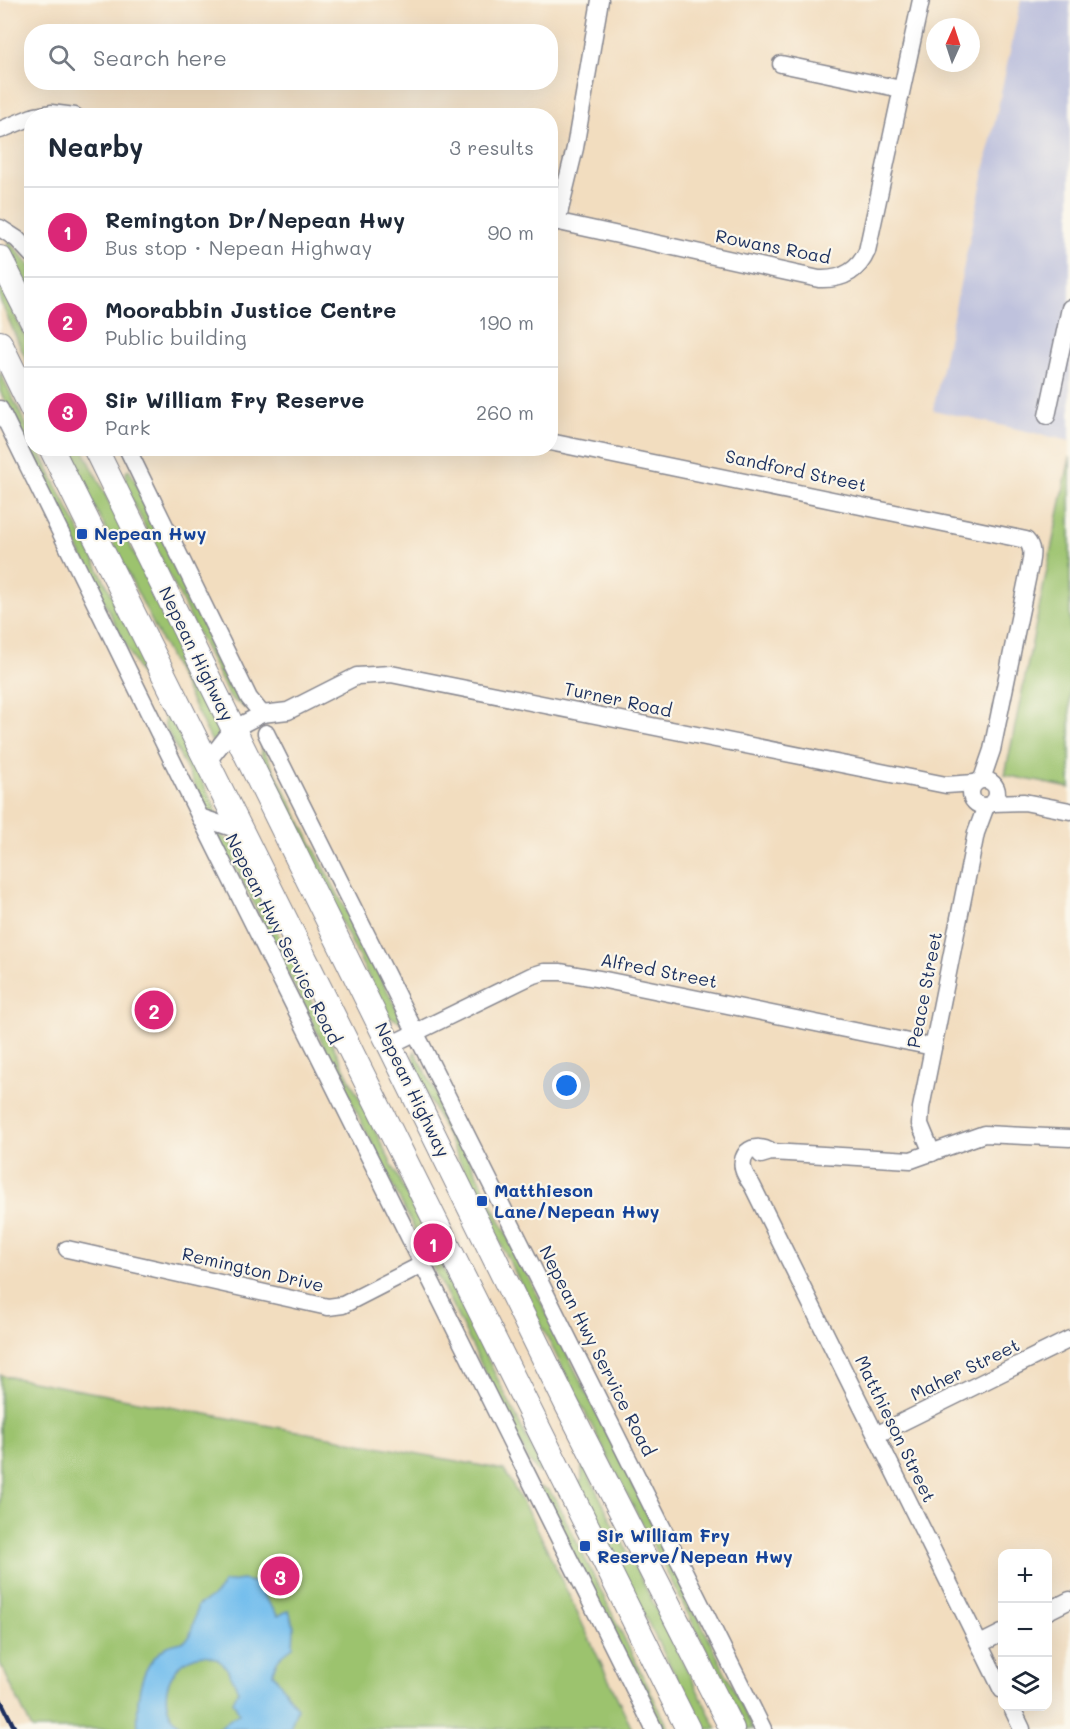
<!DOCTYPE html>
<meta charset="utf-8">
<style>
body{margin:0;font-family:Mali,sans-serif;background:#f2f2f3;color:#1f2937}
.controls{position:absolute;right:18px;bottom:18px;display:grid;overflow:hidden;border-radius:12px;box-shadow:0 6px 24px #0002}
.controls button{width:54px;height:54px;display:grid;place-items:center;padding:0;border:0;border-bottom:2px solid #e0e1e3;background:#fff;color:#1f2937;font:30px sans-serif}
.compass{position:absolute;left:926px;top:18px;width:54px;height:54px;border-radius:50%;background:#fff;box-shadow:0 6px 24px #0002;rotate:3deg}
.you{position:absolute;left:567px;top:1086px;width:21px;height:21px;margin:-15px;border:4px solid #fff;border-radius:50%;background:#1a73e8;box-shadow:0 0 0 9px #1a73e833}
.badge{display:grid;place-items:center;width:39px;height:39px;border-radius:50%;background:#db2777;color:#fff;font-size:20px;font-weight:700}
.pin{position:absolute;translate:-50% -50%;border:3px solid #fff;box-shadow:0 2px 6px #0006}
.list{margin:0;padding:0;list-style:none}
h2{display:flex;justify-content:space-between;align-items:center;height:78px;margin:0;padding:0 24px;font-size:26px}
h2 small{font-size:20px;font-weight:400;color:#747a83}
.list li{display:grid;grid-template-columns:39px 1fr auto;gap:18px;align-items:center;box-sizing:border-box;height:90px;padding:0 24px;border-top:2px solid #e0e1e3}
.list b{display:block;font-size:22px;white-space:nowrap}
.list p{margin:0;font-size:20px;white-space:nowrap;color:#747a83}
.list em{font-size:20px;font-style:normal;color:#747a83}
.icon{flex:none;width:33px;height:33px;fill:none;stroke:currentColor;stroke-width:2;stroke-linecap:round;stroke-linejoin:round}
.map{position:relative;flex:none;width:1070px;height:1729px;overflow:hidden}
.search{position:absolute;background:#fff;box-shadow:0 6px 24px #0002;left:24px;top:24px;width:534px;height:66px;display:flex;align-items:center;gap:15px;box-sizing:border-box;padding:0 21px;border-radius:24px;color:#747a83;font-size:22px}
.panel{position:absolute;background:#fff;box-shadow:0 6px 24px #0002;left:24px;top:108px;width:534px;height:348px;border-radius:24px}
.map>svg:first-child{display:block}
</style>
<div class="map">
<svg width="1070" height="1729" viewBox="0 0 1070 1729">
<rect width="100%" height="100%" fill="#fbf7ec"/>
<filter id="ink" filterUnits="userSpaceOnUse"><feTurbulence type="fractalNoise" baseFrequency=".0167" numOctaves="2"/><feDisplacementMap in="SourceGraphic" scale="12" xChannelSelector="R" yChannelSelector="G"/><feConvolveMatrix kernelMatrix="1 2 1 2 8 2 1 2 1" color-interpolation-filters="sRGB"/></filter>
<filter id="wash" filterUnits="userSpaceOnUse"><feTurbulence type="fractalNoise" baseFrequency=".008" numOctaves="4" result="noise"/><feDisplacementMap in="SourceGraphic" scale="24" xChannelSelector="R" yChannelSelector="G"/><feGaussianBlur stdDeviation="1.35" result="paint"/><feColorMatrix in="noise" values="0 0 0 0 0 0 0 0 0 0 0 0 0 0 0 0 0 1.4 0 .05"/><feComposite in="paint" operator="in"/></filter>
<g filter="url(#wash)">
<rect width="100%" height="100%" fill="#f2ddbf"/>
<!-- industrial -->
<path fill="#bfc2dd" d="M1021,0H1070V441L933,410Z"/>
<!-- green -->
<g fill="#9cc36e" stroke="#5c7966" stroke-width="1.5">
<path d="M9,241L31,267V295L8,246Z"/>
<path d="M0,286L31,348V371L0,300Z"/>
<path d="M0,372L31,435L32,448L38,449L142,655L152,679L154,697L145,684L0,391Z"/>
<path d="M66,449H83L219,727L218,736L212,742Z"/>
<path d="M1070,457V788L1005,775Z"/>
<path d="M129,469L250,707L247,709L230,698L126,488V472Z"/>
<path d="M164,705L214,805L218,819L205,806L165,726Z"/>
<path d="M261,745L401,1017V1022L388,1016L262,762Z"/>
<path d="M210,826L235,847L243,863L543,1471L538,1472L529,1461L237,870Z"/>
<path d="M415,1051L687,1593C685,1602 690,1611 698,1617L753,1729H747L571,1385L415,1071L413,1055Z"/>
<path d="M0,1375L504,1470L538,1530L632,1729H32L0,1663Z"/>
<path d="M582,1467L586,1470L717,1729H703L577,1485L582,1480Z"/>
<path d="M539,1487L548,1490L556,1500L669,1729H660Z"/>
</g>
<!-- water -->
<path fill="#73beed" stroke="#4776a6" stroke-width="1.5" d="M242,1580L258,1583L267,1588L263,1595L278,1616L289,1610L294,1627L293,1647C282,1655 275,1659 273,1673L297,1708L290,1729H217L239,1713L233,1701L238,1691C234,1682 230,1670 222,1663C188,1633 139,1699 185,1729H138C136,1697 139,1664 168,1646C175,1642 185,1644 189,1637C193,1630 195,1613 198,1605C208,1600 219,1594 223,1583Z"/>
</g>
<g filter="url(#ink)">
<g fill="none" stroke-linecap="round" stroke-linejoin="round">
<defs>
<g id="minor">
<path d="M781,64L901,89"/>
<path d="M35,116L51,113L75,116"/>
<path d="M0,130L32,117"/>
<path d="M550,220L819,279C841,280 858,272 867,251L921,0"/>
<path d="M557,222L575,148L600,0"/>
<path d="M0,228L17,239L32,255"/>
<path d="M0,409L200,817L654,1729"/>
<path d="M1047,416L1070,308"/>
<path d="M550,442L1026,540C1033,547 1032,555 1030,565L992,750L982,779"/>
<path d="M127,448L249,698L262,714"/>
<path d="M266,733L763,1729"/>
<path d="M207,762L233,729L262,714L288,711L357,676L391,674L946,785L975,783"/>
<circle cx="984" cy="793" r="13"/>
<path d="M993,803L1024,802L1070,811"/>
<path d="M200,817L241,831"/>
<path d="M390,1045L531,976L544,972H561L600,979L933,1047"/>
<path d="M771,1152C764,1147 754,1146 747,1152C738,1164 744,1174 752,1185L1002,1690"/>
<path d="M932,1153L920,1124L921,1108L976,833L986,806"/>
<path d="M761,1155L771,1152L911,1160L984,1134L1070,1138"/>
<path d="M67,1249L328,1307L343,1305L423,1264"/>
<path d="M876,1435L1070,1339"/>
<path d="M1048,1611L1070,1600"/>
<path d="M980,1644L1002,1633"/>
<path d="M1011,1706L1022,1729"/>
</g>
<g id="highway">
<path d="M0,258L32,321"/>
<path d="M0,343L32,409"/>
<path d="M51,448L688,1729"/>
<path d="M95,448L568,1407L732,1729"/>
</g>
</defs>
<!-- minor casing -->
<use href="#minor" stroke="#86868e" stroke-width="19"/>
<!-- highway casing -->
<use href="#highway" stroke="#86868e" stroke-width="26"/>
<!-- minor -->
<use href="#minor" stroke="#fff" stroke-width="16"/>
<!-- highway -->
<use href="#highway" stroke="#fff" stroke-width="24"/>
<!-- rail -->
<path stroke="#1b2f5e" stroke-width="4.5" d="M0,1699L15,1729"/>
</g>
</g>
<!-- markers -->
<g fill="#1a4fb4" stroke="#fbf7ec" stroke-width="2">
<rect x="76" y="528" width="12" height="12" rx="3"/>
<rect x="476" y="1195" width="12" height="12" rx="3"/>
<rect x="579" y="1540" width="12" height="12" rx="3"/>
</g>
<g text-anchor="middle" stroke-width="4.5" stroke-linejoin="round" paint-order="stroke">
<!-- street labels -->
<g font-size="18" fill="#1b2f5e" stroke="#fbf7ec">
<text transform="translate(773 247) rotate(11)" y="6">Rowans Road</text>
<text transform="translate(796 471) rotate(12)" y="6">Sandford Street</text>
<text transform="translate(196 654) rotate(64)" y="6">Nepean Highway</text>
<text transform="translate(618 700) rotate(12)" y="6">Turner Road</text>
<text transform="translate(283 939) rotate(63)" y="6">Nepean Hwy Service Road</text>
<text transform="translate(659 971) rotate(11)" y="6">Alfred Street</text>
<text transform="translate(925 990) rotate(-79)" y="6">Peace Street</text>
<text transform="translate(412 1090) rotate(64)" y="6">Nepean Highway</text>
<text transform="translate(253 1270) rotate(13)" y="6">Remington Drive</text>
<text transform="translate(597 1351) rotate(63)" y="6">Nepean Hwy Service Road</text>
<text transform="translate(965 1370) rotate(-26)" y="6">Maher Street</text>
<text transform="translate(895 1429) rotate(64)" y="6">Matthieson Street</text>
</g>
<!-- transit labels -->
<g font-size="18" font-weight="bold" fill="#164399" stroke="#fbf7ec" text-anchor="start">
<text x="94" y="540">Nepean Hwy</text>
<text x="494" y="1197">Matthieson<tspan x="494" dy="21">Lane/Nepean Hwy</tspan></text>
<text x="597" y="1542">Sir William Fry<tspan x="597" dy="21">Reserve/Nepean Hwy</tspan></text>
</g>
</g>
</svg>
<div class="controls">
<button>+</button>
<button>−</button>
<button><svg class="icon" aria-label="layers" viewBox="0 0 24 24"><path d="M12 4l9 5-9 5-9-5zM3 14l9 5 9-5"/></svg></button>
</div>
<svg class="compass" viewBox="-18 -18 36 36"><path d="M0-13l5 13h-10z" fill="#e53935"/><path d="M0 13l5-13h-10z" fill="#747a83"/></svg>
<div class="you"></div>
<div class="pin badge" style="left:433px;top:1243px">1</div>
<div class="pin badge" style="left:154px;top:1010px">2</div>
<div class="pin badge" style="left:280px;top:1576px">3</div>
<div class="search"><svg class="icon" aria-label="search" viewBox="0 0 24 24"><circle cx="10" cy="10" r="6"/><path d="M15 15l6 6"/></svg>Search here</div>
<section class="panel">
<h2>Nearby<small>3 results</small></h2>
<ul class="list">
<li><span class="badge">1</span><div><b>Remington Dr/Nepean Hwy</b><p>Bus stop · Nepean Highway</p></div><em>90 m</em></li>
<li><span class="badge">2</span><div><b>Moorabbin Justice Centre</b><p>Public building</p></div><em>190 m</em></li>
<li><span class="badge">3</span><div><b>Sir William Fry Reserve</b><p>Park</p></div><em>260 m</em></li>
</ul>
</section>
</div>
